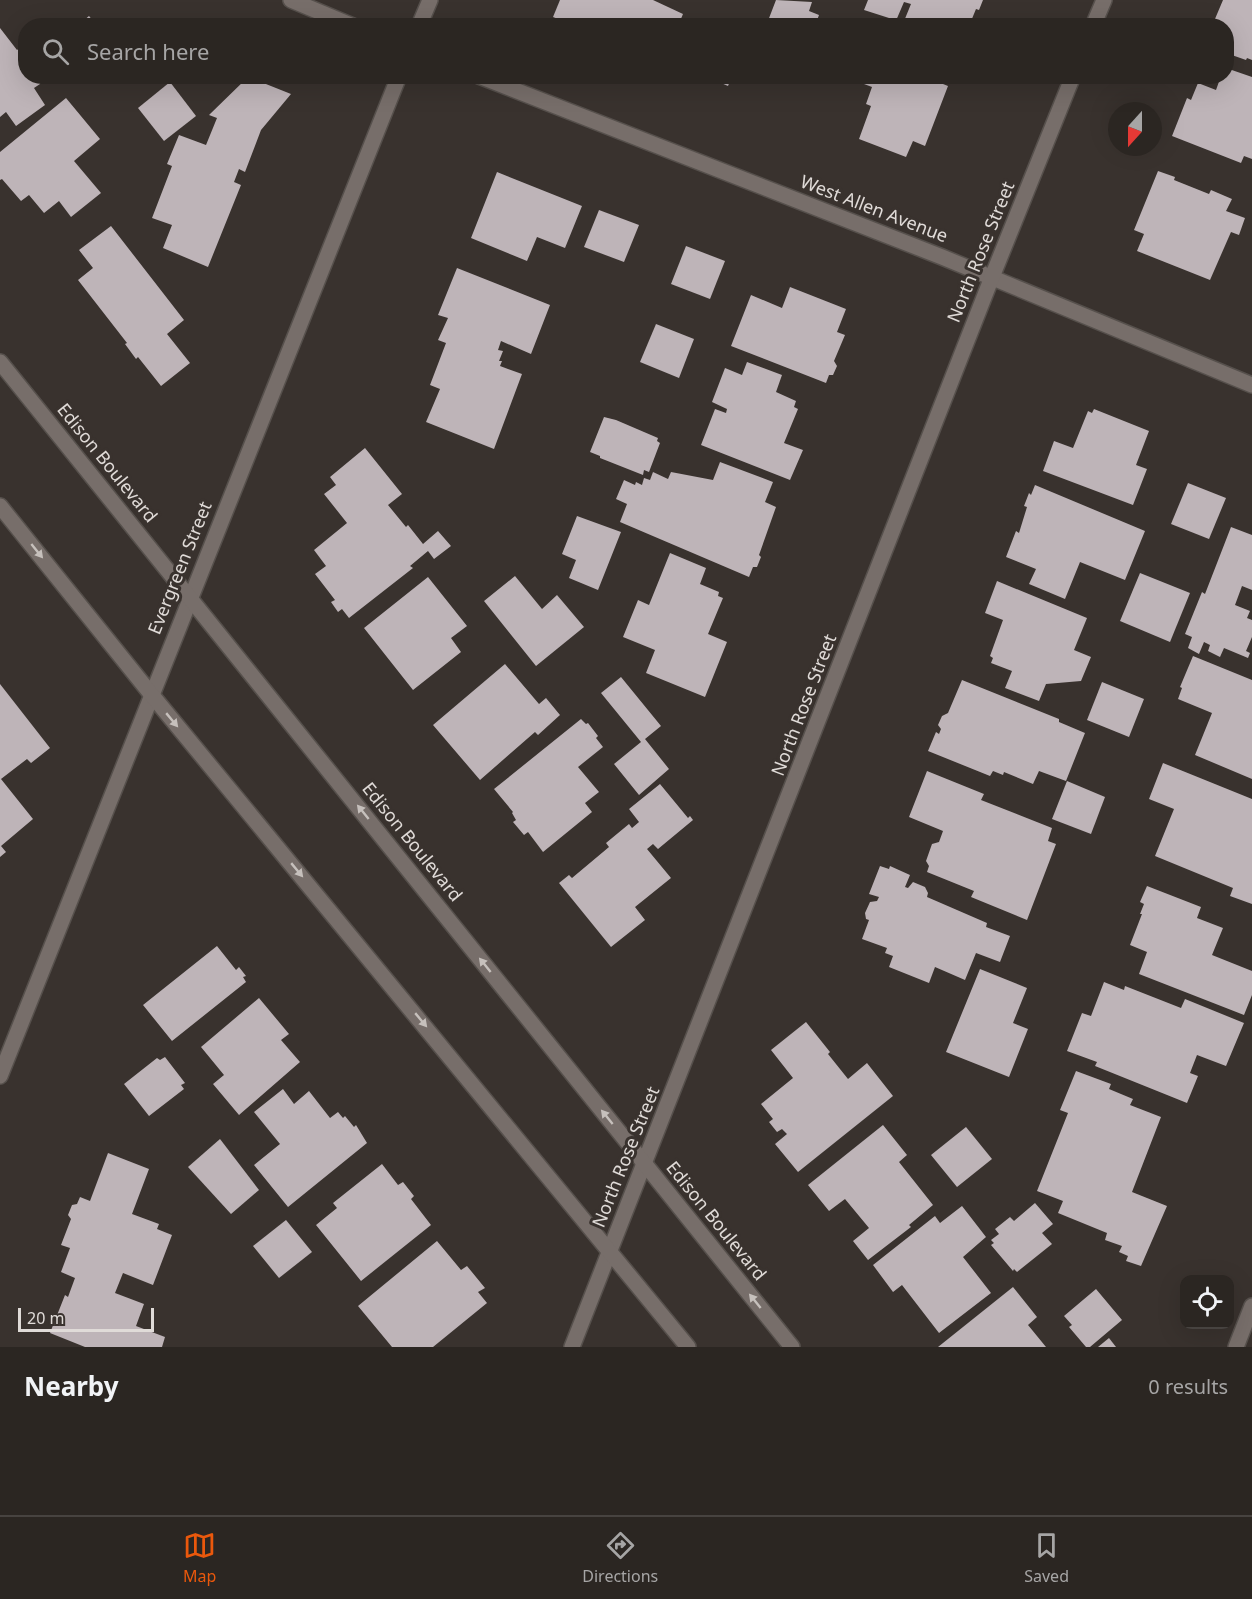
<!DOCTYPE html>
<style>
body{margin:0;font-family:"Noto Sans",sans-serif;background:#332e2a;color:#f1f3f6}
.controls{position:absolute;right:18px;bottom:18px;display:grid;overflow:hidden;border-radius:12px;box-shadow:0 6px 24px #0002}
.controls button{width:54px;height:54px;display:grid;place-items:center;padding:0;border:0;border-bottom:2px solid #474340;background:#2b2622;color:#f1f3f6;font:30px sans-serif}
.compass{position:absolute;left:1108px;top:102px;width:54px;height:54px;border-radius:50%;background:#2b2622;box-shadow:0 6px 24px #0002;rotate:201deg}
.scale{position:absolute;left:18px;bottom:15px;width:136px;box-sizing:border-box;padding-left:6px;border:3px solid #e0dbd8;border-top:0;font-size:16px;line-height:21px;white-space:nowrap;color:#e0dbd8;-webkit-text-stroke:4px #39322e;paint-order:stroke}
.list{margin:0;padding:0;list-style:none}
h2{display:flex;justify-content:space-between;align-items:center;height:78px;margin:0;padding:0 24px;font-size:26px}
h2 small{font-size:20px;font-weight:400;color:#a6a5a5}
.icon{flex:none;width:33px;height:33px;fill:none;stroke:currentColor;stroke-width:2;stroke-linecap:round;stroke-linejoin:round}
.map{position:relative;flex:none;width:1252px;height:1347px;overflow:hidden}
.search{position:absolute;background:#2b2622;box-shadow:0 6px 24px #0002;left:18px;right:18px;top:18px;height:66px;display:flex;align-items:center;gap:15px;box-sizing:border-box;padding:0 21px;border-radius:24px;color:#a6a5a5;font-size:22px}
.sheet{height:168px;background:#2b2622}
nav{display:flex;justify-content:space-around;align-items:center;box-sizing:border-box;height:84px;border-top:2px solid #474340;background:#2b2622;font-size:16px;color:#a6a5a5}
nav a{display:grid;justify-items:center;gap:3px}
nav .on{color:#ea580c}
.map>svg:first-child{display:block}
</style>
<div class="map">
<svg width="1252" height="1347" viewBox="0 0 1252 1347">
<rect width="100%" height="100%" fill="#39322e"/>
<!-- building -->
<g fill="#beb4b8">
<path d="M560,0H653L683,14L678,26H575L553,17Z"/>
<path d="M776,0L812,2L809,11L819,15L815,26H766Z"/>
<path d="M868,0H983L979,10L976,9L969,26L953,21L951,26H902L911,4L904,2L895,23L889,18L864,10Z"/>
<path d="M1223,0H1252V60L1247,58L1246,60L1226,53V26H1212Z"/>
<path d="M89,16L97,26H77Z"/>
<path d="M0,28L17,50L26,43V76H43L40,84L34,88L45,105L16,126L6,112L0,117Z"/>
<path d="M1226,68L1252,77V159L1244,156L1241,163L1172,136L1187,98L1191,100L1198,83L1216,90L1221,76H1226Z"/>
<path d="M705,76H732L728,86Z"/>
<path d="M867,76H923L948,86L925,146L913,141L906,157L859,139L871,106L866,104L872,87L864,84Z"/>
<path d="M248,77L291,94L261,130L245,172L239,169L234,182L241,185L208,267L163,248L172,225L152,218L172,166L167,164L179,135L206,145L217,118L209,115Z"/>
<path d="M170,82L196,116L164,141L138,108Z"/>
<path d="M66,98L100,139L74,161L101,193L71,217L59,201L44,213L29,195L21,201L2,179L0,180V152Z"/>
<path d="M1158,171L1175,177L1174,180L1209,194L1211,190L1232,199L1226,211L1245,218L1239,235L1231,232L1210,280L1137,251L1144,234L1134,230Z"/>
<path d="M497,172L582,206L565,248L537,237L527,261L471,238Z"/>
<path d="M599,210L639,225L624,262L584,247Z"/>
<path d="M111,226L184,320L167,334L190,363L161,386L138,357L136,359L125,344L127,343L78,280L93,268L79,250Z"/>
<path d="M686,246L725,261L710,299L671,284Z"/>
<path d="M457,268L550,305L531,354L501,341L498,350L503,351L499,361H502L500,366L522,374L494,449L426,422L440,389L430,385L446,343L438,340L448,318L438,315Z"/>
<path d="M790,287L846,309L837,332L845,335L834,361L837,366L833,375H829L826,383L731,346L751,295L782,308Z"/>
<path d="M656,324L694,339L679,378L640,362Z"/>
<path d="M747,362L782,375L776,392L796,401L794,407L798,409L784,443L803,450L790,480L701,445L715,409L726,413L727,409L712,402L725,368L742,375Z"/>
<path d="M1094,409L1149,431L1136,465L1147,469L1133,505L1043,471L1054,441L1073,448L1088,411L1092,413Z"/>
<path d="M604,417L616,420L658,438L657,441L660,443L649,472L644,470L643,475L600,458V456L590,452Z"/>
<path d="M365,448L402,494L388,505L406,527L408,525L423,544L438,531L451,546L434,559L428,551L410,566L413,568L349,618L342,609L338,612L331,602L335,600L315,574L326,566L314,550L347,523L324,494L336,485L330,477Z"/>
<path d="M720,462L773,482L765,502L776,507L759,555L761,557L757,567H753L749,577L620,522L627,504L616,499L624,480L635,485L636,482L642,485L644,478L650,480L653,472L668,479L671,472L713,480Z"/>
<path d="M1188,483L1226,498L1209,539L1171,524Z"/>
<path d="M1035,485L1145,531L1125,580L1080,562L1065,599L1029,584L1036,569L1006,557L1016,531L1019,533L1027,507L1024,506L1029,493L1031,495Z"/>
<path d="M577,516L621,532L598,590L569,578L576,560L562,554Z"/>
<path d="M1231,527L1252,535V590L1242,586L1235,605L1250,611L1247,618L1252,620V637L1246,651L1250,653L1248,658L1224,648L1220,657L1208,651L1210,645L1204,642L1199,654L1188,648L1192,637L1185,634L1202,592L1205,594Z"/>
<path d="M670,553L706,568L700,584L719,592L718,596L723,598L708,634L727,642L705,697L646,673L655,650L623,637L638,600L649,605Z"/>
<path d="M1140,573L1190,593L1170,642L1120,621Z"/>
<path d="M515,576L542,609L557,595L584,627L536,666L484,601Z"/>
<path d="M428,577L467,626L451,638L461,652L413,690L364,628Z"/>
<path d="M997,581L1087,618L1074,650L1091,657L1081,681L1046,684L1039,701L1005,688L1012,671L991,663L993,658L990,656L1003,620L985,613Z"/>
<path d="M1193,656L1252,680V779L1195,755L1212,713L1178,699L1182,688L1180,687Z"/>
<path d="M505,664L539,704L546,698L560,715L538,735L535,732L480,780L433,725Z"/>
<path d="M621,677L661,726L645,739L669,769L639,795L614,764L641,742L601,693Z"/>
<path d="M962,680L1059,719V722L1085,733L1066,781L1039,771L1033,784L1004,772L1003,775L993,771L990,776L928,751L936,732L939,734L941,729L938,725L942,716L948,713Z"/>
<path d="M1102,682L1144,699L1129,737L1087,720Z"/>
<path d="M0,684L50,748L31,763L27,759L1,779L33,819L1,846L6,852L0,857Z"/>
<path d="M581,719L586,724L588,723L598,736L596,738L603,747L578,767L599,792L585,803L592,812L543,852L528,832L524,835L513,822L516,820L512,813L513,812L494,789Z"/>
<path d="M1163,763L1252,799V904L1230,896L1233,888L1155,856L1174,809L1149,799Z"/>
<path d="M927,771L984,794L981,800L1052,828L1048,841L1056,844L1027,920L971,897L974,891L927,872L929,866L926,861L932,844L939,842L943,831L909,817Z"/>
<path d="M1067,781L1105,797L1091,834L1052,819Z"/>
<path d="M660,784L688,818L690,816L693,820L658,849L653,844L647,849L671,878L635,907L645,920L611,947L559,883L569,875L572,878L609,847L606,843L629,824L632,828L639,822L629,809Z"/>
<path d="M880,866L889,869L890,866L910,875L905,887L908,888L913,882L925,887L928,893L927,897L987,923L986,927L1010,936L1000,962L976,953L965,980L935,967L929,983L889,967L893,956L885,953L887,948L862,939L869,920L866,919L865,913L870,902L877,901L879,897L869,894Z"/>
<path d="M1147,886L1201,907L1197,918L1223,928L1212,955L1252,971V995L1244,1015L1139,974L1147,952L1130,945L1142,914H1140L1144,904L1140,902Z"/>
<path d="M217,946L236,970L239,967L246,976L243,977L246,982L172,1041L143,1005Z"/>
<path d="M980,969L1027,988L1013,1023L1028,1029L1009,1077L946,1052Z"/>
<path d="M1104,982L1124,990L1125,986L1181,1008L1185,999L1244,1023L1226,1066L1197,1055L1190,1073L1198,1076L1187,1103L1095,1066L1097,1062L1067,1051L1082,1013L1091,1016Z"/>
<path d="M259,998L289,1034L281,1040L300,1062L239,1115L213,1084L224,1075L201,1047Z"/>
<path d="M806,1022L830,1052L828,1054L848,1079L867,1063L893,1096L798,1172L775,1144L787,1134L782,1129L777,1132L769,1122L773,1119L761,1104L793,1078L771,1050Z"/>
<path d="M165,1057L185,1083L181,1085L184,1089L149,1116L124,1084L157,1058L160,1060Z"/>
<path d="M1076,1071L1111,1084L1109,1089L1133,1099L1130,1105L1161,1117L1132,1192L1167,1206L1141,1266L1126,1261L1128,1256L1119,1252L1122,1246L1105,1240L1107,1233L1058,1213L1063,1201L1037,1191L1068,1113L1060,1110Z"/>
<path d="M283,1089L294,1104L309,1091L330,1118L338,1112L343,1118L345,1116L354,1127L356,1125L367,1143L288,1207L254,1165L280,1144L254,1112Z"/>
<path d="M883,1125L907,1155L899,1162L933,1205L909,1225L911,1227L868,1260L853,1241L869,1228L845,1199L829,1211L808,1185Z"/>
<path d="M966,1127L992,1159L957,1187L931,1155Z"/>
<path d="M220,1139L259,1190L231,1214L188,1167Z"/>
<path d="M108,1153L149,1169L132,1214L159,1224L157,1229L172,1235L153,1285L123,1273L115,1293L144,1304L136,1326L165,1337L162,1347H85L50,1333L65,1295L68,1297L75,1278L61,1272L70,1248L61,1245L71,1219L68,1215L72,1205L77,1204L80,1197L90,1201Z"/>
<path d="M382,1164L398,1185L403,1182L414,1196L411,1199L431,1225L361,1281L316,1225L337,1208L333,1203Z"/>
<path d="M1035,1203L1053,1224L1042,1233L1052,1244L1017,1272L1014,1269L1013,1271L991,1245L994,1243L991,1240L999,1234L995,1229L1010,1217L1014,1221Z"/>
<path d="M962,1206L986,1237L963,1257L991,1293L939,1333L902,1285L893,1292L873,1265L935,1216L940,1223Z"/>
<path d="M286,1220L312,1252L279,1278L253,1246Z"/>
<path d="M437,1241L461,1270L467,1266L485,1288L478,1292L487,1303L433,1347H392L358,1306Z"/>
<path d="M1013,1287L1037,1317L1028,1325L1046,1347H938Z"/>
<path d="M1096,1289L1122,1320L1090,1347H1086L1069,1327L1072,1325L1064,1316Z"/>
<path d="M1109,1338L1116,1347H1098Z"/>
</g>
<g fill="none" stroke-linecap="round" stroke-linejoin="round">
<defs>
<g id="minor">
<path d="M291,0L353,26"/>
<path d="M419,26L430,0"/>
<path d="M1093,26L1104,0"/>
<path d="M479,76L942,257L1252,385"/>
<path d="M0,1076L399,76"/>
<path d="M572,1347L992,277L1073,76"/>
<path d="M1236,1347L1252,1306"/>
</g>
<g id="secondary">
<path d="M0,362L792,1347"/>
<path d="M0,506L151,694L688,1347"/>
</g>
</defs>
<!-- minor casing -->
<use href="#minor" stroke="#56504c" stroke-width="18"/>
<!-- secondary casing -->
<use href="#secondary" stroke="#56504c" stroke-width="18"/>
<!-- minor -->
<use href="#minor" stroke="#776e6a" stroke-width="15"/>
<!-- secondary -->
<use href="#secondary" stroke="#776e6a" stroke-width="15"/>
</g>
<!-- one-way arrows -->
<defs><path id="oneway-solid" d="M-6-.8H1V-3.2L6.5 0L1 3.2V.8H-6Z" transform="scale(1.5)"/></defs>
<g fill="#c6c0bc">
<use href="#oneway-solid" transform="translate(37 551) rotate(51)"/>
<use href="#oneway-solid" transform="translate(172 720) rotate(50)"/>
<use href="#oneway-solid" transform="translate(363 812) rotate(-129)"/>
<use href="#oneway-solid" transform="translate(297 870) rotate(50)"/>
<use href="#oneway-solid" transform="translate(485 965) rotate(-129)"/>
<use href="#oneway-solid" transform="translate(421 1020) rotate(50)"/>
<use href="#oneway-solid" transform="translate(607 1117) rotate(-129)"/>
<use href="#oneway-solid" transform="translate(755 1301) rotate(-129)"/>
</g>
<g text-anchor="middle" stroke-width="6" stroke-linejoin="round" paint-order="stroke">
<!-- street labels -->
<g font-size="18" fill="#e0dbd8" stroke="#39322e">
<text transform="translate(874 209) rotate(21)" y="6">West Allen Avenue</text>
<text transform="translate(981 252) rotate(-68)" y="6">North Rose Street</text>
<text transform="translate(107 463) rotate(51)" y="6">Edison Boulevard</text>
<text transform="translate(180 568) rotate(-68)" y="6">Evergreen Street</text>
<text transform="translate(804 705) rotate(-69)" y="6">North Rose Street</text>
<text transform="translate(412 842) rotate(51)" y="6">Edison Boulevard</text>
<text transform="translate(626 1157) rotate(-68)" y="6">North Rose Street</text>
<text transform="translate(716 1221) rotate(51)" y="6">Edison Boulevard</text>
</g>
</g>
</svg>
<div class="controls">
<button><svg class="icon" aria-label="locate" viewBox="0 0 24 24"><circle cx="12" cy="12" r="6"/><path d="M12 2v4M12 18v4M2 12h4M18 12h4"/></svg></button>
</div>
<svg class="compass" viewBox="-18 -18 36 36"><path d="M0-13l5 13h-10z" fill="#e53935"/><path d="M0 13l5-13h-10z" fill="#a6a5a5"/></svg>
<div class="scale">20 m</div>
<div class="search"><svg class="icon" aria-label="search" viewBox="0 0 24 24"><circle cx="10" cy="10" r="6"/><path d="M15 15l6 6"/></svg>Search here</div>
</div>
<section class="sheet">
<h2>Nearby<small>0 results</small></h2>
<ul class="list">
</ul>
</section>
<nav>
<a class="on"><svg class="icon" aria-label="map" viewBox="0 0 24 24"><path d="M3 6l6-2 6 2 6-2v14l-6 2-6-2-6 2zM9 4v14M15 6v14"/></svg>Map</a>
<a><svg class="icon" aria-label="directions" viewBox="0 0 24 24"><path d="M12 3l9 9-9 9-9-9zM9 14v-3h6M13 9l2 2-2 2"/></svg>Directions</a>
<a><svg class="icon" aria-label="saved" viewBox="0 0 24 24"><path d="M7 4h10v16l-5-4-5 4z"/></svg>Saved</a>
</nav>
